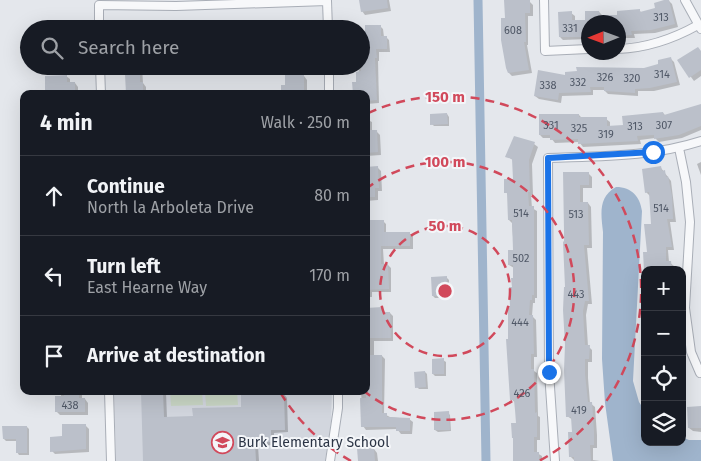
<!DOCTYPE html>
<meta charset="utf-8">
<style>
body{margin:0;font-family:"Fira Sans",sans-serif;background:#242831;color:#f1f3f6}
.controls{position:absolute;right:15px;bottom:15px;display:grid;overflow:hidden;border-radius:10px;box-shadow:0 5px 20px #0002}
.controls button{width:45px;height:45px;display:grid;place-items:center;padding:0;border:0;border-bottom:1px solid #363941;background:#171b24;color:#f1f3f6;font:25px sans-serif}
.compass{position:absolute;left:581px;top:15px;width:45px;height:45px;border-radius:50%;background:#171b24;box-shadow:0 5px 20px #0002;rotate:269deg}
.stop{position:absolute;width:15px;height:15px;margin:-11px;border:4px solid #1a73e8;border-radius:50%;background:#fff}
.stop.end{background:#1a73e8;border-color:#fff;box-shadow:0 1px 5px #0008}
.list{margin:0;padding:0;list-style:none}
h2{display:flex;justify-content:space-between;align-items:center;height:65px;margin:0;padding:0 20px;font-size:21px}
h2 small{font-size:16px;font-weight:400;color:#9ea1a6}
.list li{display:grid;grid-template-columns:32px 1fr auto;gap:15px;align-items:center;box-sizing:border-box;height:80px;padding:0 20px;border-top:1px solid #363941}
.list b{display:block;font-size:19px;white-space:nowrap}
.list p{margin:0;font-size:16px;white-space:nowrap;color:#9ea1a6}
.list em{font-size:16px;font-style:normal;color:#9ea1a6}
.icon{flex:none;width:28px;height:28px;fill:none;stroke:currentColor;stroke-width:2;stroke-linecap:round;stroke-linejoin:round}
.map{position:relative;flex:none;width:701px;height:461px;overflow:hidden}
.search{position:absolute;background:#171b24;box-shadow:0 5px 20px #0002;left:20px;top:20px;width:350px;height:55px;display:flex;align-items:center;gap:12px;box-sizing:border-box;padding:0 18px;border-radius:28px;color:#9ea1a6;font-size:19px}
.panel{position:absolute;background:#171b24;box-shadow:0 5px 20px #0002;left:20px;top:90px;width:350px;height:305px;border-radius:10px}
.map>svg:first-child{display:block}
</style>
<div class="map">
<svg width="701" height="461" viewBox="0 0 701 461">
<rect width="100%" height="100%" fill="#e4e7ec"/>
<!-- built -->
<path fill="#d2d6de" d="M114,391H332L331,422L325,461H116Z"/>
<!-- green -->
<g fill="#c9d6c5">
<path d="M170,391H202L203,405L171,406Z"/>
<path d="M205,391H237L238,405L206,406Z"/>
</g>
<!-- water -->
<path fill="#9fb4cc" d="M616,187C632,187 640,197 642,211L633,381L639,402L645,411V442H682V437L689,440H701V461H613L605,403L602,359L603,232C601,214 598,197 616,187Z"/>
<!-- shadow -->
<g fill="#0003">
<path d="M365,0H389L391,11L365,15L362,11Z"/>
<path d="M505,0H528L533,5V16H528V45H527L532,73L512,76L509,73Z"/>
<path d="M668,0L672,4L678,27L655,33L634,34L635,38H618V22H588V39L563,40L560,37L571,13L575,16V21H587L599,12L603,16H618L639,10L642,13L657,8Z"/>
<path d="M290,25H301L305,29H290Z"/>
<path d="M380,26L383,29L384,37H386L389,40L390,52H379V61H378L379,103L366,104V94L358,83L359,66H361L366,40Z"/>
<path d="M254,27H263L264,29H254Z"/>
<path d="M125,28H141L142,29H125Z"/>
<path d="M701,52V76L694,81L679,61Z"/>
<path d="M671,59L674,62L680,85L654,91H638V96L608,94L604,90H593V95L562,96L561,103L539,99L535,96L566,76L578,73L644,69L660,65Z"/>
<path d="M126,66H142L143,83L146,87V94H126Z"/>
<path d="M66,76L70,79V83H75L78,87V94H46Z"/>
<path d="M304,76L307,80V94H283Z"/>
<path d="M701,106V130L682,138L659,142L655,138L640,140L641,144L583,147L579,142L555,143L551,138H543L540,135L579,115L582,118L606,119L610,122V127L624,126L663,113L666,116Z"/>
<path d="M447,114L449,117V126H434L432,124Z"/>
<path d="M366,119L372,122V131H376L380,135L381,155L366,156Z"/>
<path d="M534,144L538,147L532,164L533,195H531L532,208L537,211V298H535V303H533L532,316L536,320L537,357H534V371L537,373L538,416L540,417V440H537V453L542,456V461H515L517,425L516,403L511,399L509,340L514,279V268L509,265L514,251L512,223L509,220L508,195L506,192L514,180V161L507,156Z"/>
<path d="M701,162V175L697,164Z"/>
<path d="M366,168H378L381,171L382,191H378V200L366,201Z"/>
<path d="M661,168L671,181L676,222H670L674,250H668L669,262L674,266V270H645L652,225L650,196L646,192Z"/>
<path d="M588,173L592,177V188H583V203H588L591,207L592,248H587L592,304H588L586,315L588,346L592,350V362H588V378L590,403L595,407L597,435V448H593V460L600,461H575L570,456L573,433V420L567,416L564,174Z"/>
<path d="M366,221H383L386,224V233H409L413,236V249H383L384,265H388L391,268V292H372V297H366Z"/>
<path d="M447,278L449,280V292H446V298H435L433,296Z"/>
<path d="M382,308L385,313H390L393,316V341H374V356H382L385,359L384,414L390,417L409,419L413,422L412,434H401L397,429L366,430L363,426L361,391H366V309Z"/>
<path d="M443,360L446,362V376H435L433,374Z"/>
<path d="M425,372L427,374L428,389H419L417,387Z"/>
<path d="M61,391H82V399H85L88,403V415H60L56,411L61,398Z"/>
<path d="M142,391L166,392L167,418L194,417L242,408L284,394L287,398L288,432L274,433V445L258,446L259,461H144Z"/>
<path d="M682,401L686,406L682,410Z"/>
<path d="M701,407V432L693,431L689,428Z"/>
<path d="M448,413L450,415L451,431L438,432L435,430Z"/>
<path d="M85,425L89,429V452L55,454L52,451L63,438Z"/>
<path d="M27,427L29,429V455H19L17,452V441H6L4,439Z"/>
<path d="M374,449L377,453L378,461H359Z"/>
</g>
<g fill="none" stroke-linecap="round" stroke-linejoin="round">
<!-- canal -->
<path stroke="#9fb4cc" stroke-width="9" d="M478,0L486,461"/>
</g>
<!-- building -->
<g fill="#bbc0ca">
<path d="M359,0H387L388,8L361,12Z"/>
<path d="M504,0H530V13H525L526,42H524L529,70L508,73L506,68L501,40V18H505Z"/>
<path d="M664,0H669L675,24L651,30L631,31L632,35L618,36V22H588V37H559L558,12L572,11V20H585V11H599L600,15H617V11L640,9V12L655,8L654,3Z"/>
<path d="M67,22V29H46V23Z"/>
<path d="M365,25H381V36H387V49H376L377,58H375L377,100L366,101V94H353L352,82H356V72L361,71V38H365Z"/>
<path d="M698,47L701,51V70L689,78L677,60Z"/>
<path d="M671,57L677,82L650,88L635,89V93L604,91V87H590L591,92L559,93L558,100L534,96L538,70L565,75V72L577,71L576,67L644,68L658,64V60Z"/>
<path d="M125,74H140V82H143V94H126Z"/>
<path d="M67,75V82H75V94H45V76Z"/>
<path d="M285,75H304V94H281V85H285Z"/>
<path d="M701,104V126L679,135L654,139V135L637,136L638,141L578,144V139L550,140V135H539V114H579V117H607V126L623,125L622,116L663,112L664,115Z"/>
<path d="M447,113L448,124L430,125V114Z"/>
<path d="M366,130H377L378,152L366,153Z"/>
<path d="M514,136L535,142L529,160L530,192H528L529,206H534V295H532V300H530L529,315H533L534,354H531V369H534L535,413L537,412V437H534V452H539V461H513V438H512L511,423H516L515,410L514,400H510L506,339H508V306H510L509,287H512L511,278H513V265H508V250H513L512,220H508L507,193H504V179H513L512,159L505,157Z"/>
<path d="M378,166L379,188H375V197H366V167Z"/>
<path d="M661,166L662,171L665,170L666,177L668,176L672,196L673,219H667L672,247H666V261H671L672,270H644L643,252H647L644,224H651L649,192L645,193L642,169Z"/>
<path d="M563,172H589V185H580V202H588L589,245H584L589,301H585L583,311L585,345H590L589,359H585V374L588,402H592L594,431V445H590L591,461H574V457H569L568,432H572L571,417H566L564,370L565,345L563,310L564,287H565L563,242L564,241V231Z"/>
<path d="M366,220H384V232H410V246H381V264H388L389,289L366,290Z"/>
<path d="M447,276V290H444V296H432L431,277Z"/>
<path d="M382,307V312H390L391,338H366V308Z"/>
<path d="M366,355H382V413H387V417L410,418V431H396V427H361L360,398H366Z"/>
<path d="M444,358V374H432V359Z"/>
<path d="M425,371L426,387L415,388L414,372Z"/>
<path d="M64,391H79V398H85V412H55V396H64Z"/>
<path d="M141,391H163L164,417L193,416L192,408L241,407V394L284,393L285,430H271V442L255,443L256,461H143Z"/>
<path d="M701,406V428H688L687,407Z"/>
<path d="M449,411L450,430H434V412Z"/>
<path d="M62,424H86V449L50,452V437L62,436Z"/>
<path d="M2,426H27V453H16V439H3Z"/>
<path d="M357,448H374L375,461H358Z"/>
</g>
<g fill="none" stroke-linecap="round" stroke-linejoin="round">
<defs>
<g id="street">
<path d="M544,0L545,51L588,49"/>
<path d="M685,0L701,29"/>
<path d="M99,29V5L176,6L327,1L328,29"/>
<path d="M618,49C647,48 673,39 698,25"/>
<path d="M100,66L101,94"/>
<path d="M329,66V94"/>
<path d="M679,148L686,182L690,222L685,308L691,352L700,373"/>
<path d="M109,391L111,461"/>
<path d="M330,461L338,408V391"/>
<path d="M555,461L549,372L548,158C600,156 652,157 701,141"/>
</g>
</defs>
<!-- street casing -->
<use href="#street" stroke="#a9aeb7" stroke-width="10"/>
<!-- street -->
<use href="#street" stroke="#f7f8fa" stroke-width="8"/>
</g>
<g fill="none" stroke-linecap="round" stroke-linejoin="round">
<!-- route -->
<path stroke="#1a73e8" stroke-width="6" d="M549,372L548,158L653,152"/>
</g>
<!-- distance rings -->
<g fill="none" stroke="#d1495b" stroke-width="2.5" stroke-dasharray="9 6">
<circle cx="445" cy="291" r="65"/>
<path d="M366 189A129 129 0 1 1 364 391"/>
<path d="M351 461A194 194 0 0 1 280 392M368 113A194 194 0 0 1 539 461"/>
</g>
<!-- icons -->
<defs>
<symbol id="school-ring" viewBox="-11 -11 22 22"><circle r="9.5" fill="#f4f6f9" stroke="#d1495b" stroke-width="1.5"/><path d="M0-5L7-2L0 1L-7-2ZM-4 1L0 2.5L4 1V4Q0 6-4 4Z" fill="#d1495b"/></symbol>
</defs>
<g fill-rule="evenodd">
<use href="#school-ring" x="210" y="430" width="25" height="25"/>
</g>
<g text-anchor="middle" stroke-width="4" stroke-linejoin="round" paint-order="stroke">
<!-- number labels -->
<g font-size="11" fill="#4f5766">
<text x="661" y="21">313</text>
<text x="570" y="32">331</text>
<text x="513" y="34">608</text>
<text x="662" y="78">314</text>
<text x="605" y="81">326</text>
<text x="632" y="82">320</text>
<text x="578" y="86">332</text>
<text x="548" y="89">338</text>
<text x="551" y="129">331</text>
<text x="664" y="129">307</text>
<text x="635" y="130">313</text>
<text x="579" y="132">325</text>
<text x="606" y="138">319</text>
<text x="661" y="212">514</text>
<text x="521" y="217">514</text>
<text x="576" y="218">513</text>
<text x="521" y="262">502</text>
<text x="576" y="298">443</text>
<text x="520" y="326">444</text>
<text x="522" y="397">426</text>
<text x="70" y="409">438</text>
<text x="579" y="414">419</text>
</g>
<!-- poi labels -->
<g font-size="14" fill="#2b3445" stroke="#f4f6f9" text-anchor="start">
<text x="238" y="447">Burk Elementary School</text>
</g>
</g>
<circle cx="445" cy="291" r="8" fill="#d1495b" stroke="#f4f6f9" stroke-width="2.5"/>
<g font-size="15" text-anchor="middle" font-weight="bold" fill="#d1495b" stroke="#f4f6f9" stroke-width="4" stroke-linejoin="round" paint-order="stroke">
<text x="445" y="102">150 m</text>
<text x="445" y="167">100 m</text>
<text x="445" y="231">50 m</text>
</g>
</svg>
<div class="controls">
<button>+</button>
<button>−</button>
<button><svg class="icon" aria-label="locate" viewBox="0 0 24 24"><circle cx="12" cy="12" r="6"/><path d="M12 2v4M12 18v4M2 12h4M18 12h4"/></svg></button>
<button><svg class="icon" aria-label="layers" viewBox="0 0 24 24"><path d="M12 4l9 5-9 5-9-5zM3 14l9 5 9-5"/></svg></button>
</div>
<svg class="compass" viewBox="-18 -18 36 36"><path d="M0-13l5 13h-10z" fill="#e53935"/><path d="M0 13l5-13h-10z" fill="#9ea1a6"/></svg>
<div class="stop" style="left:653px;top:152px"></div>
<div class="stop end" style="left:549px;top:372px"></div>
<div class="search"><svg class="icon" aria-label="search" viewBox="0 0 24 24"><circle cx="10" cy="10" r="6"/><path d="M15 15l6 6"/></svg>Search here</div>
<section class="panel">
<h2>4 min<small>Walk · 250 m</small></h2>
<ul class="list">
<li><svg class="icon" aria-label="ahead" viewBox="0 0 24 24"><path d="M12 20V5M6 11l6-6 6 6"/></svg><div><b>Continue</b><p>North la Arboleta Drive</p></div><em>80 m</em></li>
<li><svg class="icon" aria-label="left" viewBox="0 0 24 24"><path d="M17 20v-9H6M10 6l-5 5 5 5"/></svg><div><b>Turn left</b><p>East Hearne Way</p></div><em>170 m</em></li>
<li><svg class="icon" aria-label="arrive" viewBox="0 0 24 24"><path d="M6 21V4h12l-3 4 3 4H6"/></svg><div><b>Arrive at destination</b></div></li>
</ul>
</section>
</div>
